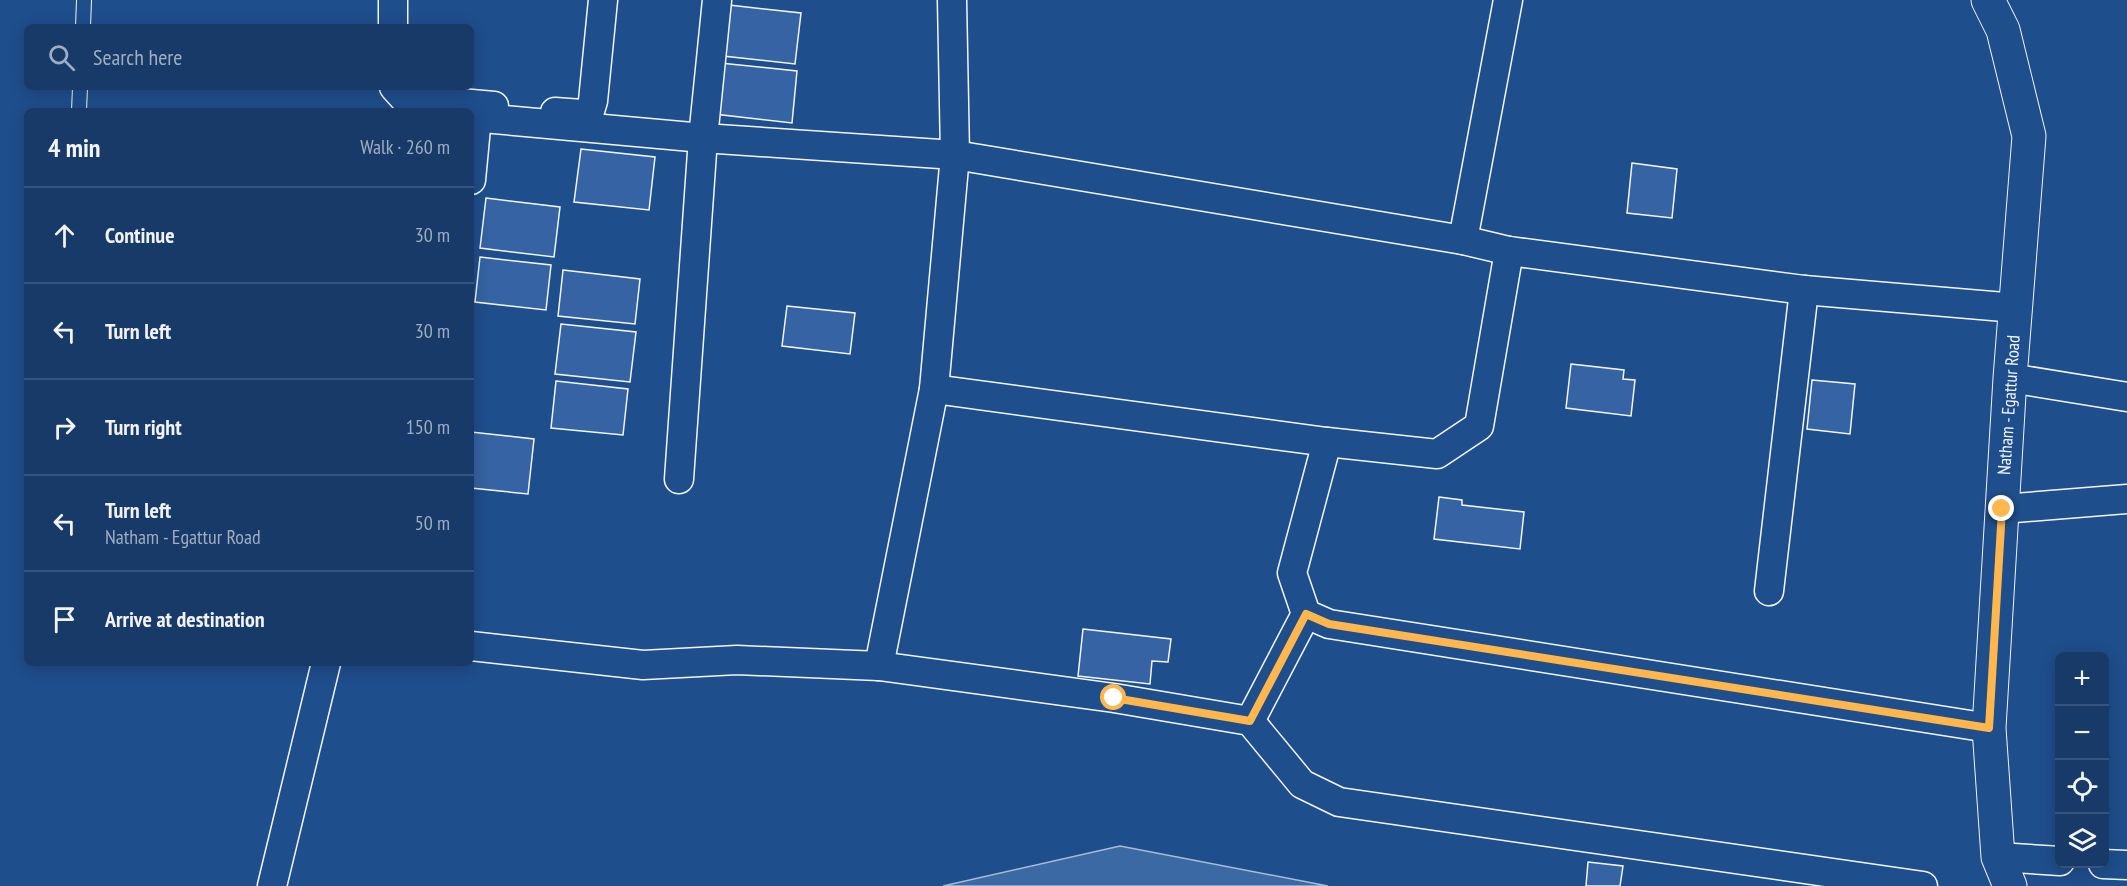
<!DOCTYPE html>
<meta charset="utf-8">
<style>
body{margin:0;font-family:"PT Sans Narrow",sans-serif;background:#244571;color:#f1f3f6}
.controls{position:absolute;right:18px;bottom:18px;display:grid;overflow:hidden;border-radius:9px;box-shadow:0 3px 15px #0003}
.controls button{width:54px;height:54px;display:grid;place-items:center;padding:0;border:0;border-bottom:2px solid #36547d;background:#173a69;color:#f1f3f6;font:30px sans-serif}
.stop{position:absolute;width:18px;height:18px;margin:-14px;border:4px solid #ffb74d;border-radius:50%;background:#fff}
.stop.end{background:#ffb74d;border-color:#fff;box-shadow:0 2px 6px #0008}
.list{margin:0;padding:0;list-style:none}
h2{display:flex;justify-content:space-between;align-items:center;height:78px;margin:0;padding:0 24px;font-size:26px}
h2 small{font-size:20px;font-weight:400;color:#9eadc0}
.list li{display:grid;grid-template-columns:39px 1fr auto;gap:18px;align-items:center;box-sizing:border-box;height:96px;padding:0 24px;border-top:2px solid #36547d}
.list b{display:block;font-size:22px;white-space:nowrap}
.list p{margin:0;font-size:20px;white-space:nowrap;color:#9eadc0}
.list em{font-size:20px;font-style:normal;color:#9eadc0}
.icon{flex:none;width:33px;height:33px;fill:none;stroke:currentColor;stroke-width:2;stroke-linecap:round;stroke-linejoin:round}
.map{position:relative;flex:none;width:2127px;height:886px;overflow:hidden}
.search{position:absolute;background:#173a69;box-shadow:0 3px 15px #0003;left:24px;top:24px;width:450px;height:66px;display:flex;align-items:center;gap:15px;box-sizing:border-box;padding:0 21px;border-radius:9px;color:#9eadc0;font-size:22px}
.panel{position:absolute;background:#173a69;box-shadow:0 3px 15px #0003;left:24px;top:108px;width:450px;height:558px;border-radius:9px}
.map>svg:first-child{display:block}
</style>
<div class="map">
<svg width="2127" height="886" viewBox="0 0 2127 886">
<rect width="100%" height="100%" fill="#1f4e8c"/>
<!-- water -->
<path fill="#3b69a3" stroke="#a8bbd7" stroke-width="1.5" d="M1120,846L1328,886H943Z"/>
<!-- building -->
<g fill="#3563a3" stroke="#f2f6ff" stroke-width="1.5">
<path d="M729,5L801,13L795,64L723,56Z"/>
<path d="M720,63L797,71L792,123L714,114Z"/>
<path d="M581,149L655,157L649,210L574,202Z"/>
<path d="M1632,163L1677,169L1672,218L1627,213Z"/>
<path d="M486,198L560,207L554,257L480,248Z"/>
<path d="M480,257L551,265L546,310L475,302Z"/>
<path d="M563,270L640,279L635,324L558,316Z"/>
<path d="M787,306L855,313L850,354L782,346Z"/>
<path d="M561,324L636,332L630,382L555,374Z"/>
<path d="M1571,364L1624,370L1623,379L1635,380L1631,416L1566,408Z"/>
<path d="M1812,380L1855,384L1850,434L1807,429Z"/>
<path d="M556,381L628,389L623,435L551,428Z"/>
<path d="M471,432L534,439L528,494L471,488Z"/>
<path d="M1439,497L1462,500V505L1524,512L1520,549L1434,539Z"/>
<path d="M1083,629L1171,639L1168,662L1152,661L1150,684L1078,676Z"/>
<path d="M1588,862L1623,866L1620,886H1586Z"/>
</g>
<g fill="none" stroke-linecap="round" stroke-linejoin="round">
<defs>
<g id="service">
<path d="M83,27L84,0"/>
<path d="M79,111L80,87"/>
</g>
<g id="minor">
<path d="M393,0V27"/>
<path d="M394,87L404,98L494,106"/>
<path d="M555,112L582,114L590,111L593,101L603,0"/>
<path d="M471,117L703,138L955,155L1463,240L1509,251L1804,290L2016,308"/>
<path d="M471,180L477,117"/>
<path d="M1463,240L1508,0"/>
<path d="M2010,378L2127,397"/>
<path d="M934,389L1327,442L1292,573L1306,614L1329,624L1989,728"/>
<path d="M1327,442L1437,454L1479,426L1509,251"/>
<path d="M679,479L703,138L717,0"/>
<path d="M2002,509L2127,499"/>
<path d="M1769,591L1804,290"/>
<path d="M471,646L643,665L737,660L879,666L1114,698L1250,721L1302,784L1339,802L1923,886"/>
<path d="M879,666L934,389L955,155L952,0"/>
<path d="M1250,721L1306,614"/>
<path d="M1998,857L2060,861"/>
<path d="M2103,864L2127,865"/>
<path d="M272,886L326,663"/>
</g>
<path id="tertiary" d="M1988,0L2003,30L2029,136L2010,378L1989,728L1998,857L2010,886"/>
</defs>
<!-- service casing -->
<use href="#service" stroke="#f2f6ff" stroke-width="16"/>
<!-- minor casing -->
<use href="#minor" stroke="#f2f6ff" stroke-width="31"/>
<!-- tertiary casing -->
<use href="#tertiary" stroke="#f2f6ff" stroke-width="35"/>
<!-- service -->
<use href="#service" stroke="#1f4e8c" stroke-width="14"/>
<!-- minor -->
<use href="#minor" stroke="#1f4e8c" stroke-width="28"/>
<!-- tertiary -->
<use href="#tertiary" stroke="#1f4e8c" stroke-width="33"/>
</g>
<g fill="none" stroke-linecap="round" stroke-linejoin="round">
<!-- route -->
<path stroke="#ffb74d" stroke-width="8" d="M1114,698L1250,721L1306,614L1329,624L1989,728L2002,509"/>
</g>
<g text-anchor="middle" stroke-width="4.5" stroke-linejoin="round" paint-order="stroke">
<!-- street labels -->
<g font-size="18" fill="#f2f6ff" stroke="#1f4e8c">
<text transform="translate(2009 405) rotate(-86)" y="6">Natham - Egattur Road</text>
</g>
</g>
</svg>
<div class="controls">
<button>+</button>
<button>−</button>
<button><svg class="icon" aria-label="locate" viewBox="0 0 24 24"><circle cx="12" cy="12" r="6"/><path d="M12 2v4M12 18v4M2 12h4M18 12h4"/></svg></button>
<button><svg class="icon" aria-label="layers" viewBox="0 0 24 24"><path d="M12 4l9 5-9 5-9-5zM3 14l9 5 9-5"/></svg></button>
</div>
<div class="stop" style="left:1114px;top:698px"></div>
<div class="stop end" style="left:2002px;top:509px"></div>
<div class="search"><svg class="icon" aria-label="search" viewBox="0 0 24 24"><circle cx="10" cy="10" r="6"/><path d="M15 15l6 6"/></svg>Search here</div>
<section class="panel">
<h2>4 min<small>Walk · 260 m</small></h2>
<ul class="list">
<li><svg class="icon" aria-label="ahead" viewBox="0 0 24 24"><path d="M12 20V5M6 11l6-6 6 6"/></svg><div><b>Continue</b></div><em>30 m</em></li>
<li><svg class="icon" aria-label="left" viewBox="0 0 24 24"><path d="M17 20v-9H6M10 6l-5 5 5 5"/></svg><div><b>Turn left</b></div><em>30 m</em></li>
<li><svg class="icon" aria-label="right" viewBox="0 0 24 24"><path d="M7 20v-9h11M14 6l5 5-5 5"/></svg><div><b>Turn right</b></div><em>150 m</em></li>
<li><svg class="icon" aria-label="left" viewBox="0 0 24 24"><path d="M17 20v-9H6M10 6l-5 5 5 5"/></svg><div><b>Turn left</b><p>Natham - Egattur Road</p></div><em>50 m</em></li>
<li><svg class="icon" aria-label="arrive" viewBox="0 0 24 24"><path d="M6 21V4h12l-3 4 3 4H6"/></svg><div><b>Arrive at destination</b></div></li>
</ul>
</section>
</div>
